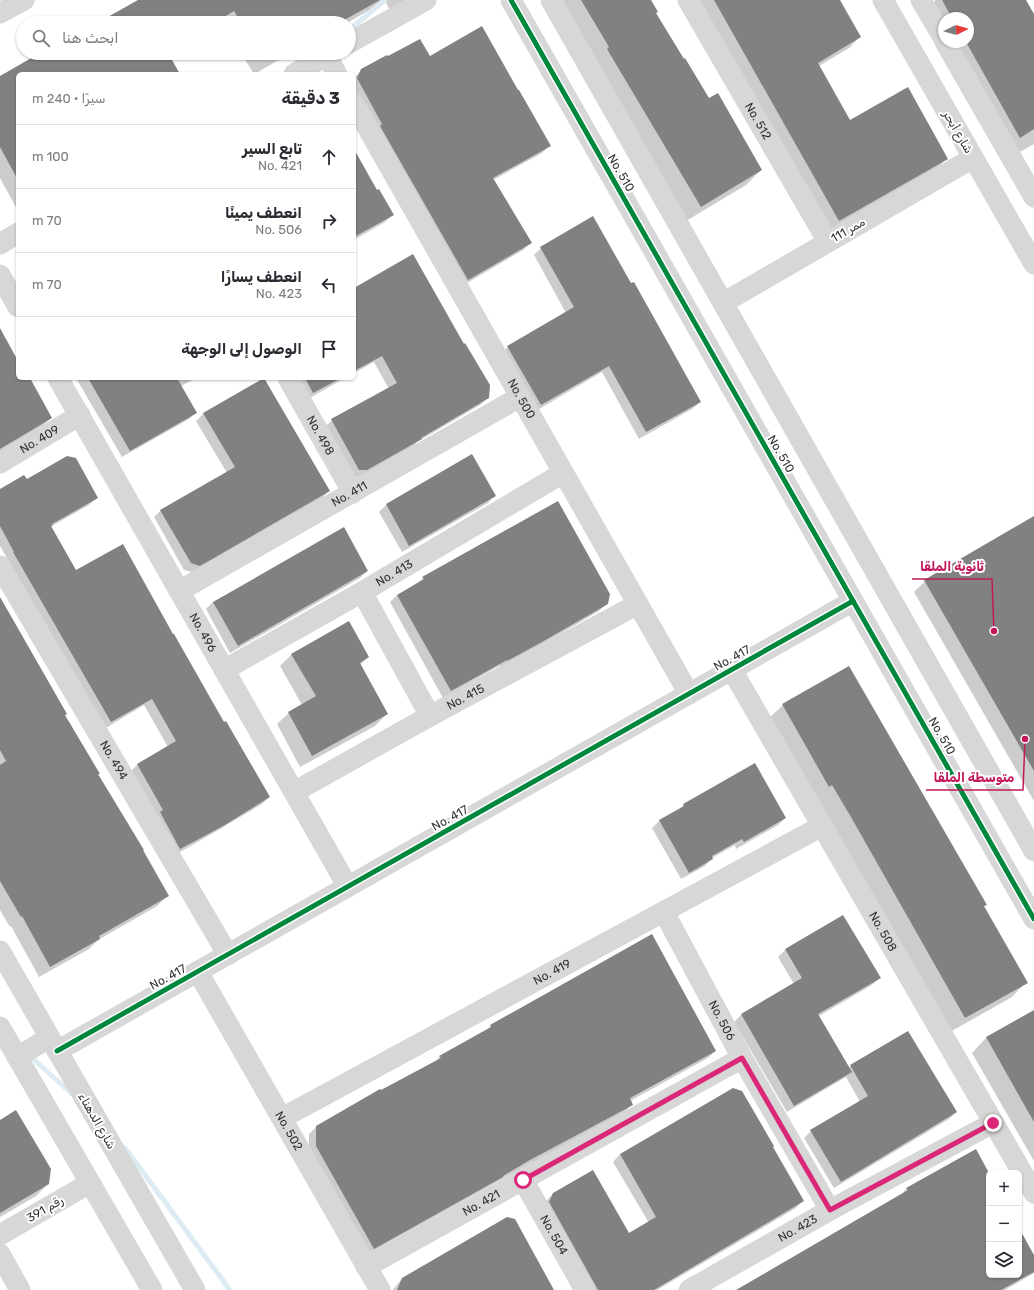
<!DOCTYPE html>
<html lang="ar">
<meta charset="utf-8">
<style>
body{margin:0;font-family:Rubik,"Noto Naskh Arabic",sans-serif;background:#f7f7f7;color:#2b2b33;direction:rtl}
.controls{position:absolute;right:12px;bottom:12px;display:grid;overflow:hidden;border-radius:6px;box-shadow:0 1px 3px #0004}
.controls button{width:36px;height:36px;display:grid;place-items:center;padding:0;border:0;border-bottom:1px solid #e1e1e2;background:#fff;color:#2b2b33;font:20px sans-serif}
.compass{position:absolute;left:938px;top:12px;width:36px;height:36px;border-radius:50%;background:#fff;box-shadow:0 1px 3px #0004;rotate:85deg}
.stop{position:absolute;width:12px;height:12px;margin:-9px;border:3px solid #db2777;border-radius:50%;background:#fff}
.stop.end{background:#db2777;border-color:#fff;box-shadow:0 1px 4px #0008}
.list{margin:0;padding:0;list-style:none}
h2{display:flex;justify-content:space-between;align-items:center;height:52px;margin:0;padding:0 16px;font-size:17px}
h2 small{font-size:13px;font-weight:400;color:#7c7c81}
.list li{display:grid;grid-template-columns:26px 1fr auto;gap:12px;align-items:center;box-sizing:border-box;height:64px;padding:0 16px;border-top:1px solid #e1e1e2}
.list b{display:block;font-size:15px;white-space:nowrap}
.list p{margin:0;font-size:13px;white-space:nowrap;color:#7c7c81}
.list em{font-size:13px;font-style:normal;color:#7c7c81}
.icon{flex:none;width:22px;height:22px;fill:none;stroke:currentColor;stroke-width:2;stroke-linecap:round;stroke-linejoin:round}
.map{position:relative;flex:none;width:1034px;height:1290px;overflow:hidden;direction:ltr}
.search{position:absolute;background:#fff;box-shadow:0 1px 3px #0004;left:16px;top:16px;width:340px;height:44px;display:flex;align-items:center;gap:10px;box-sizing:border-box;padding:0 14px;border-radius:22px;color:#7c7c81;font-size:15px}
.panel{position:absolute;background:#fff;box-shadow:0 1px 3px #0004;left:16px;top:72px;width:340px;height:308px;border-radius:6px;direction:rtl}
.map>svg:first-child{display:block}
</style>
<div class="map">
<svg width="1034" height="1290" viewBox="0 0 1034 1290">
<rect width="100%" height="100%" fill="#fff"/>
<!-- shadow -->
<g fill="#0003">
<path d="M147,0H407L390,10L385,1L347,23H224L223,21L220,23H99Z"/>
<path d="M558,0H650L655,13L709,100L761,170L746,185L686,221Z"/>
<path d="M696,0H839L860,37L849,48L819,66L850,121L947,158L936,170L827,231Z"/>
<path d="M935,0H1025L1034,15V144L1018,153L946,42H968V18H944V38L926,11L935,1Z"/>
<path d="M41,53H169L167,54L178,74H18V211L0,178V77Z"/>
<path d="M241,53H294L279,61V60L254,74Z"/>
<path d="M429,57L549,146L542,153L493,180L530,243L523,250L460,287L354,93V78L362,70L387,58Z"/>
<path d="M354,162L377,191L392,215L385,222L354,240Z"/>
<path d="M541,248L700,402L692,409L639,439L602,372L534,412L501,354L508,347L566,313L534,255Z"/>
<path d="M354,289L488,397L480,405L417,442L414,446L359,477H352L325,427L332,420L389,389L374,362L354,373Z"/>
<path d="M0,330L17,360L18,359V378H29L51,418L42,426L0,452Z"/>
<path d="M76,378H196L181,386L196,412L189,419L122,457Z"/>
<path d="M294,378H345L306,400Z"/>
<path d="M263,379L329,491L322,498L192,572L184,570L154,517L161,510L227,473L196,421L203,414Z"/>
<path d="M472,455L495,495L488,503L402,552L379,512L386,505Z"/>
<path d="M27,480L97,497L89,505L50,527L75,571L172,636L269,797L262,804L215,832L173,856L130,772L137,765L168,747L144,705L104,729L0,546V490Z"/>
<path d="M1034,517V801L914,592L925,581Z"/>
<path d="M367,571L360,578L230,653L206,609L213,602Z"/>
<path d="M423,578L607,603L599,611L534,649L500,667L499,666L443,698L390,602L397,595L416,585Z"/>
<path d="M0,599L97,774L167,896L157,906L98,940L89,949L39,977L11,926L10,927L0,910Z"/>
<path d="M348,622L368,657L360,665L387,714L375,726L300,767L277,724L289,713L302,705L280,666L291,655Z"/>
<path d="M783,705L983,906L1026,982L1012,997L950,1032L768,719Z"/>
<path d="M684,805L785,818L778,825L736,849L735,845L712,858L705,866L681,879L652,828L659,821L680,809Z"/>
<path d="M785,950L879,978L872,985L819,1016L848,1068L907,1032L956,1112L949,1119L834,1188L804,1138L811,1131L860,1102L846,1077L787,1112L734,1022L741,1015L794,984L778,957Z"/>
<path d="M1034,1011V1161L972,1053L986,1038Z"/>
<path d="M491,1026L715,1051L708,1058L630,1101L632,1104L625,1112L497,1182L366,1255L309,1154V1134L316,1127L433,1063L440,1057L487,1030Z"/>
<path d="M0,1121L48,1184L36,1196L0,1217Z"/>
<path d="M772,1147L803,1200L796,1208L657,1290H587L546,1201L553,1194L629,1235L649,1223L613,1162L620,1154Z"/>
<path d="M989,1175V1275H1019V1230L1034,1257V1273L1005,1290H738L900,1196L907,1188Z"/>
<path d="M402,1279L553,1290H393L395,1287Z"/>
</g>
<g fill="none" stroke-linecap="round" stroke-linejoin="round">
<!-- stream -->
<g stroke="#ddebf3" stroke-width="5">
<path d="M349,30L385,0"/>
<path d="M29,1055L72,1094"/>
<path d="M125,1148L230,1290"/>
</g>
</g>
<!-- building -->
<g fill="#818181">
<path d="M138,0H380L339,23H241L234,11L214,23H97Z"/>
<path d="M581,0H651L658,12L656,13L684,59L685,58L709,98L718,93L762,170L701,207L607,49L609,47Z"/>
<path d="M714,0H840L861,37L818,63L850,120L908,87L948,159L839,221Z"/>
<path d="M942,0H1026L1034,14V129L1020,138L966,42H968V18H952Z"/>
<path d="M482,26L518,90H519L551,146L493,178L532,243L468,280L380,126L382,124L357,78L361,69L387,55L388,56L420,39L430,56Z"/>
<path d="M40,53H168L180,74H18V180L0,147V76Z"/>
<path d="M354,149L377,190L379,189L394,215L354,237Z"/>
<path d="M593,216L631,283L634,282L701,402L646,432L609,366L541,405L507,346L574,307L540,247Z"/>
<path d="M413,254L464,344L465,343L490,385L489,398L421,438L422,439L367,470H359L331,419L397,383L382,356L354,371V288Z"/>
<path d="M0,328L18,361V378H30L52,418L0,449Z"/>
<path d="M88,378H177L197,413L130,451Z"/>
<path d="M264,378L330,491L200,566L191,563L160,510L235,467L203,413Z"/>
<path d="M305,378H341L313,393Z"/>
<path d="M472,454L496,496L409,546L386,504Z"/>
<path d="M67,456L76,458L98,498L52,524L53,525L51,526L76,570L123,544L173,634H174L224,722L226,721L270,797L223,826L180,849L160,812L163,810L137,764L176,741L152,699L111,722L13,552H14L0,526V489L24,475L27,479Z"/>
<path d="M558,501L610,594L608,604L542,642L507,661V660L451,691L397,595L424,579L422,577Z"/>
<path d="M1034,516V771L924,580Z"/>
<path d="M344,527L368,571L238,646L213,602Z"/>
<path d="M0,597L67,714L65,715L100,774H98L144,850H143L169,896L99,936L100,939L50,967L22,916L21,917L0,881V765L6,761L0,750Z"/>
<path d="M349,621L369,657L360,663L388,714L312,756L288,712L316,696L291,654Z"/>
<path d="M849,666L987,905L984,906L1028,983L965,1018L851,817L832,785L829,787L782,704Z"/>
<path d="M755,763L786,818L744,842L742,839L712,856L713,859L689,873L659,820L684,806L683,804L713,787Z"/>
<path d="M843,915L881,978L818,1014L852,1072L794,1106L741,1014L802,978L785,949Z"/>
<path d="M652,934L716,1051L630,1098L633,1105L530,1160L503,1176V1177L374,1249L316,1146V1126L380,1089L381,1090L441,1058L439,1056L491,1027L490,1025Z"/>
<path d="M1034,1010V1122L986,1037Z"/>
<path d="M908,1031L957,1112L841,1182L810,1130L868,1096L850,1065Z"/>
<path d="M733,1088L742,1091L774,1146L773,1147L804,1201L654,1290H598L549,1202L553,1193L593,1170L629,1233L656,1217L620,1154Z"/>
<path d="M16,1110L51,1169L49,1184L0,1213V1120Z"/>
<path d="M976,1149L989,1173V1275H1019V1228L1034,1255V1272L1001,1290H736L908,1190L906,1188Z"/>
<path d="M507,1217L515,1219L554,1290H397L402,1278Z"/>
</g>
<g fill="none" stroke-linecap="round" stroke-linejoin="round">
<!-- minor -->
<g stroke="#d7d7d7" stroke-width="21">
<path d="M511,0L1034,919"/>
<path d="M551,0L1034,851"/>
<path id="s1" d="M688,0L828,242"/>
<path d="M883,0L1034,264"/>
<path d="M921,0L944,39"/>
<path d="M0,13L24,0"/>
<path d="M945,42L1034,197"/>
<path d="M349,43L426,0"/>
<path d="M327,56L337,74"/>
<path d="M294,74L331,53"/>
<path id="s2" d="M354,104L689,694"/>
<path d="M0,244L18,233"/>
<path d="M0,275L18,307"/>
<path d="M723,303L973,158"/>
<path id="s3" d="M58,378L348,887"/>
<path id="s4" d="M288,378L353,493"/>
<path id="s5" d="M0,463L80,415"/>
<path id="s6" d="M0,566L228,955"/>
<path id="s7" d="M179,591L520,397"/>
<path d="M362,592L430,716"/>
<path id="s8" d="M224,670L362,592L563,473"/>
<path id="s9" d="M732,670L1034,1193"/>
<path id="s10" d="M294,792L430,716L638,604"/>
<path id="s11" d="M664,912L742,1058L830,1210"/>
<path d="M0,951L195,1290"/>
<path id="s12" d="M198,972L380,1290"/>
<path d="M0,1027L152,1290"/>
<path d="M57,1051L853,601"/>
<path d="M17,1057L49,1038"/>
<path id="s13" d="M282,1118L822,826"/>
<path id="s14" d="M523,1180L585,1290"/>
<path d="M0,1235L90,1183"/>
<path d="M0,1254L20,1290"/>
<path id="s15" d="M366,1267L742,1058"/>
<path id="s16" d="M689,1290L830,1210L993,1123"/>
</g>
<defs>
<g id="cycleway">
<path d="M511,0L1034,919"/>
<path d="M57,1051L853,601"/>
</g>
</defs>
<!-- cycleway casing -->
<use href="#cycleway" stroke="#fff" stroke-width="8"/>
<!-- cycleway -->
<use href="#cycleway" stroke="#00873e" stroke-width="5"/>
</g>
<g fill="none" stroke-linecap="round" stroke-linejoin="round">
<!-- route -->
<path stroke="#db2777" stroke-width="5" d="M523,1180L742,1058L830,1210L993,1123"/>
</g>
<g text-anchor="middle" stroke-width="4" stroke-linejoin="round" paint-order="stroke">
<!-- street labels -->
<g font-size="12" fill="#333" stroke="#fff">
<text dy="4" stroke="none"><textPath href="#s1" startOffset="140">No. 512</textPath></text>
<text transform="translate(958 132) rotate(60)" y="4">شارع أبحر</text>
<text transform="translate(621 173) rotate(60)" y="4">No. 510</text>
<text transform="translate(848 230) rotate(-30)" y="4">ممر 111</text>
<text dy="4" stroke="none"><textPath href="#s2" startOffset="339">No. 500</textPath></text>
<text dy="4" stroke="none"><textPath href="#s4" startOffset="66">No. 498</textPath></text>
<text dy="4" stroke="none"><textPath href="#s5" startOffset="46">No. 409</textPath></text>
<text transform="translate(781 454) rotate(60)" y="4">No. 510</text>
<text dy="4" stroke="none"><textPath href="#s7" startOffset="196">No. 411</textPath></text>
<text dy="4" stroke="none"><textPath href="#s8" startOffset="196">No. 413</textPath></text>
<text dy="4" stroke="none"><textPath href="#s3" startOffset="293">No. 496</textPath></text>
<text transform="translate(732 658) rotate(-29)" y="4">No. 417</text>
<text dy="4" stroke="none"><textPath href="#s10" startOffset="196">No. 415</textPath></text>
<text transform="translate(942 736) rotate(60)" y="4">No. 510</text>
<text dy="4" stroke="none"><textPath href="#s6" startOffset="225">No. 494</textPath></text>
<text transform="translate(450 818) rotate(-29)" y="4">No. 417</text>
<text dy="4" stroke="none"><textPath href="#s9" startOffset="302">No. 508</textPath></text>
<text dy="4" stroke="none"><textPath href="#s13" startOffset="307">No. 419</textPath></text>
<text transform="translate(168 977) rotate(-29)" y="4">No. 417</text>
<text dy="4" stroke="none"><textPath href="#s11" startOffset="123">No. 506</textPath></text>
<text transform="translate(97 1121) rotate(60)" y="4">شارع الدهناء</text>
<text dy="4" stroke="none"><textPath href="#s12" startOffset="183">No. 502</textPath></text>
<text dy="4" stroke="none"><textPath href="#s15" startOffset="132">No. 421</textPath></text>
<text transform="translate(45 1209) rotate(-30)" y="4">رقم 391</text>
<text dy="4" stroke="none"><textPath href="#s16" startOffset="125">No. 423</textPath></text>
<text dy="4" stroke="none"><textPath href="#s14" startOffset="63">No. 504</textPath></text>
</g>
</g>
<!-- callouts -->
<path fill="none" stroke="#c2185b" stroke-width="1.5" d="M994 631L992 579H912M1025 739L1023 790H926"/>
<g fill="#c2185b" stroke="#fff" stroke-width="1.5">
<circle cx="994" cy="631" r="4"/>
<circle cx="1025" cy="739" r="4"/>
</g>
<g font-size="13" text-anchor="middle" font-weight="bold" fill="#c2185b" stroke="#fff" stroke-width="4" stroke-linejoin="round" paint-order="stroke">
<text x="952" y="571">ثانوية الملقا</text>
<text x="974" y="782">متوسطة الملقا</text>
</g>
</svg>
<div class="controls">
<button>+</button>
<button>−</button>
<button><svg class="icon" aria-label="layers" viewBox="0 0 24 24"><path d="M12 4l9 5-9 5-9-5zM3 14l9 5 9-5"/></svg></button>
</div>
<svg class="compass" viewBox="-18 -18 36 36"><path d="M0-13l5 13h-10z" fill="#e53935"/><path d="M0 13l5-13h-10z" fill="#7c7c81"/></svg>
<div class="stop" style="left:523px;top:1180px"></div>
<div class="stop end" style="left:993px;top:1123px"></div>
<div class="search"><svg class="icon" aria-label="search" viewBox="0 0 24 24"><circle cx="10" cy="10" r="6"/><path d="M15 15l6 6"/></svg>ابحث هنا</div>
<section class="panel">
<h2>3 دقيقة<small>سيرًا · 240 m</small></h2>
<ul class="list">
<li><svg class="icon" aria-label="ahead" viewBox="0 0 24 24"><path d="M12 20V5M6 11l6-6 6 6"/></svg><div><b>تابع السير</b><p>No. 421</p></div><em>100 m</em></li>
<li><svg class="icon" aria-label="right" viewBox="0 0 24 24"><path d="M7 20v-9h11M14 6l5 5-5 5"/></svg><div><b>انعطف يمينًا</b><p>No. 506</p></div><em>70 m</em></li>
<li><svg class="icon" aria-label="left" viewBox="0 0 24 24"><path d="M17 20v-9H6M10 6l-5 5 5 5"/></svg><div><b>انعطف يسارًا</b><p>No. 423</p></div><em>70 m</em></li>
<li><svg class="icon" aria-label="arrive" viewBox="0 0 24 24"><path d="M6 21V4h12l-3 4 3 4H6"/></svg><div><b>الوصول إلى الوجهة</b></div></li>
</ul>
</section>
</div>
